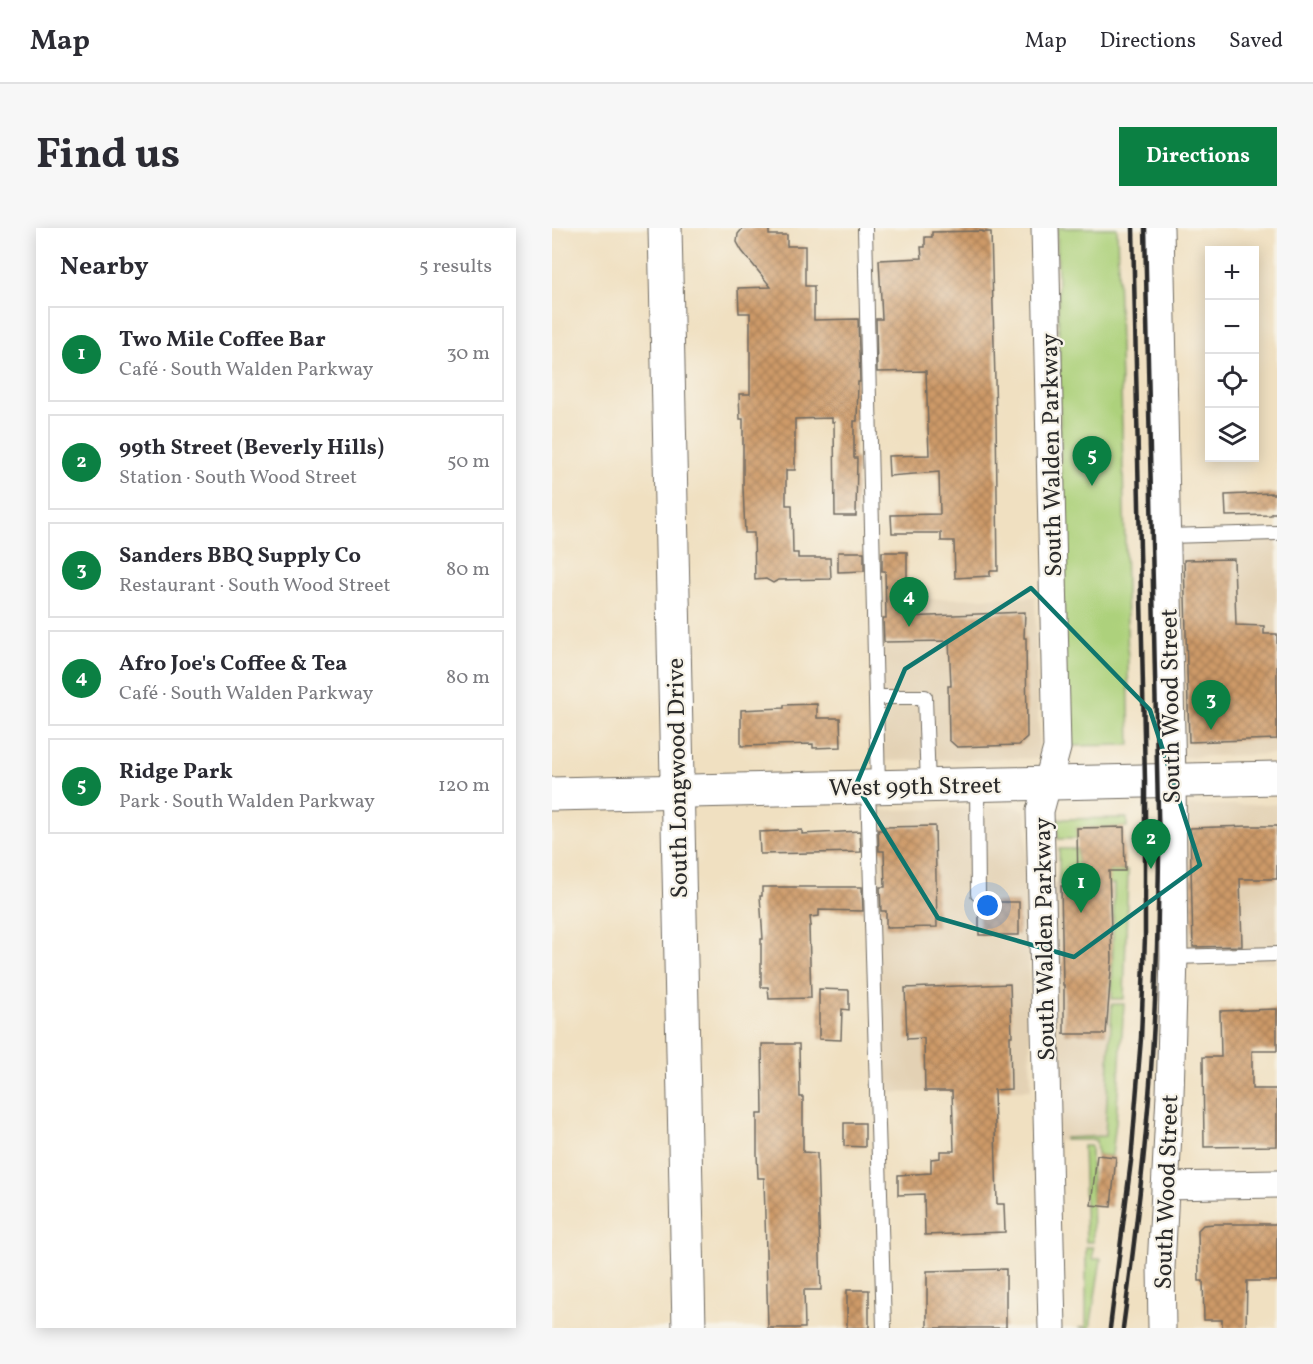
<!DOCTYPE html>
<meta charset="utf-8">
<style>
body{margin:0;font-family:Vollkorn,serif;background:#f7f7f7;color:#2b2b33}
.controls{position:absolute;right:18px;top:18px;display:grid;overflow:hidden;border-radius:0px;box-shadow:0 3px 15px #0003}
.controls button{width:54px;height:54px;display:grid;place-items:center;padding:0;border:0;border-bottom:2px solid #e1e1e2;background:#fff;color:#2b2b33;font:30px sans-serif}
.you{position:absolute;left:436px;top:678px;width:21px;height:21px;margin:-15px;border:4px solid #fff;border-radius:50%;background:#1a73e8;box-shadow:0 0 0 9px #1a73e833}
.badge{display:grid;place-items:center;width:39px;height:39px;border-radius:50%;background:#0b8043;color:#fff;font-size:20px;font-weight:700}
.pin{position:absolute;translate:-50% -50px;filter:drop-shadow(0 2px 3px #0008)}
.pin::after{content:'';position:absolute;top:32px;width:21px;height:18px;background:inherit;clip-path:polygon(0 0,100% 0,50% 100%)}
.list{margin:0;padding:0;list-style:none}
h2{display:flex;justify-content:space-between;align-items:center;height:78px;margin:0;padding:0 24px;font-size:26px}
h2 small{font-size:20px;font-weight:400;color:#7c7c81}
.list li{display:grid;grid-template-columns:39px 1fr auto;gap:18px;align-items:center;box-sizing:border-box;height:96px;margin:0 12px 12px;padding:0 12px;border:2px solid #e1e1e2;border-radius:0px}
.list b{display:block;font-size:22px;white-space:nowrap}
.list p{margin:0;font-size:20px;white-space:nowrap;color:#7c7c81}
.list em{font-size:20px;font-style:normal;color:#7c7c81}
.icon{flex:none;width:33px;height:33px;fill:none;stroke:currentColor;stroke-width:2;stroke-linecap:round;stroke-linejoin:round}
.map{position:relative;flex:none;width:725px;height:1100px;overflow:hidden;border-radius:0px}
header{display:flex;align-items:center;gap:36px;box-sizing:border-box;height:84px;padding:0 30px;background:#fff;border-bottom:2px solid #e1e1e2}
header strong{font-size:28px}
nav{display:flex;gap:33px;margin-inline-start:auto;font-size:21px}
.intro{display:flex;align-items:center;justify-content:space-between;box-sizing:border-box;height:144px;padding:0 36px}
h1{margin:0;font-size:42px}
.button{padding:15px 27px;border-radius:0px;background:#0b8043;color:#fff;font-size:21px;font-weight:700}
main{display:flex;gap:36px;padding:0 36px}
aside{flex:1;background:#fff;border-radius:0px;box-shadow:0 3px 15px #0003}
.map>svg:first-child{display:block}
</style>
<header>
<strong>Map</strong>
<nav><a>Map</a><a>Directions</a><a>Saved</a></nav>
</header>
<div class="intro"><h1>Find us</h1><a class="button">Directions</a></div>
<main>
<aside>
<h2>Nearby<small>5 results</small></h2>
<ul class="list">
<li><span class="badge">1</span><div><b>Two Mile Coffee Bar</b><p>Café · South Walden Parkway</p></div><em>30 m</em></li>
<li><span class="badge">2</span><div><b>99th Street (Beverly Hills)</b><p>Station · South Wood Street</p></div><em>50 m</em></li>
<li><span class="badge">3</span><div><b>Sanders BBQ Supply Co</b><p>Restaurant · South Wood Street</p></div><em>80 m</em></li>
<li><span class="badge">4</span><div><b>Afro Joe's Coffee &amp; Tea</b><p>Café · South Walden Parkway</p></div><em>80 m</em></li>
<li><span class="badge">5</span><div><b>Ridge Park</b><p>Park · South Walden Parkway</p></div><em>120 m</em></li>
</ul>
</aside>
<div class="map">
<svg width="725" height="1100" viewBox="0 0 725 1100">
<defs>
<pattern id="building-cross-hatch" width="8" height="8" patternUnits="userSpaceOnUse" patternTransform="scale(1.5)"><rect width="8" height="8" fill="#cd9a68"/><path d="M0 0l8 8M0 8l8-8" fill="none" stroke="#a77e56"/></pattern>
</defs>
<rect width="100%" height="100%" fill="#f7f3e8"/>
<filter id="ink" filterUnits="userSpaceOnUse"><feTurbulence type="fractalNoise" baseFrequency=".0167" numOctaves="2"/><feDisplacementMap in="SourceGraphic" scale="12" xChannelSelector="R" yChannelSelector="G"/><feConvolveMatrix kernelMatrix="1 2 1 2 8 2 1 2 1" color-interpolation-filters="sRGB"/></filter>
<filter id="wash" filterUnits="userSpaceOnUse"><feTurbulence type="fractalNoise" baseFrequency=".008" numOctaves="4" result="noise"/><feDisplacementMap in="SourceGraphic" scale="24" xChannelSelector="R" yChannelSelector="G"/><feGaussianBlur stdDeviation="1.35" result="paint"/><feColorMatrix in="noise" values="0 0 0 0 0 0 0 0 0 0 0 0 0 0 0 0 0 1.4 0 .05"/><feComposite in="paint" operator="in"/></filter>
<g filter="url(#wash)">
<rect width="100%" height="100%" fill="#f0e0c1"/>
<!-- built -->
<g fill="#e3d1b4">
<path d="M725,305V526L628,529L624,308Z"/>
<path d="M483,369L487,530L325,533L322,372Z"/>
<path d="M725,576V734L631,736L628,578Z"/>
<path d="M462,578L473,583L474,589L479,862L325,865L316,583Z"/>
<path d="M562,655L561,742L553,908L513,910V912L506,913L500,656Z"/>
</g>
<!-- green -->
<g fill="#add17b" stroke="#6c7e53" stroke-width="1.5">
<path d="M505,0H565L578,517L513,518Z"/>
<path d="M575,590V599L525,600V611H506V591Z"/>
<path d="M507,621H525L526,644L576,643L572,771H560L562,656H507Z"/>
<path d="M560,776H572L564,893L560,928L545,927L544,912H513V910L553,908Z"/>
<path d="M531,918H539L541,1014H534Z"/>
<path d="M534,1019H541V1031H549L538,1100H526L534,1099Z"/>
</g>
<g id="blocks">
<!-- building -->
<g fill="url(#building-cross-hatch)">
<path d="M191,0H217V7H235V18H253V58H262V92L306,91L308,154H306L305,193H302V230H305L304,288H283L282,194H280V190L243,191V242H234V277H240L241,325H246V330H278L279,351L226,352L221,355L214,351L203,352L202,305H193L191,259V191H188L187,166H198V85H187L186,60L219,59L190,23L185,14L186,6Z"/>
<path d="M431,3V4H439L444,189L446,343H438V348L403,350L402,313H389V305H340L339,287L388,286L387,244L337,248L336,228L377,227L374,143L325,144L324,91H330L327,32L370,30L369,19H373V9H380V4Z"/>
<path d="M719,265V266H725V285H719V287L674,288L673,267Z"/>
<path d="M286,324H312V343L286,344Z"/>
<path d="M330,324H355V389L473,384L472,410H474L475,510L467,517L405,519L397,512L396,458H399L397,413L332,414L331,390H334L333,343H330Z"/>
<path d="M682,331L684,397L712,398V406H725V511L637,514L632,332Z"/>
<path d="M265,476V490H288L289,519L261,520V516L189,518V482L232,480V477Z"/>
<path d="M383,598L385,699L334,700V683H329L328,659H333L332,623H327L326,602H332V599Z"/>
<path d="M695,598H725V651H688L690,718L641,719L638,600Z"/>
<path d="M572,599L573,643H557L560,731L554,806H512V757H511L509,658H526L525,600Z"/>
<path d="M250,602V606L308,603L309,624L208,626L207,604Z"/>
<path d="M210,659H310L311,683L267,682V688L258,689L259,698H257L259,770L217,771L216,759H209V711H211L208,668H210Z"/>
<path d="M429,674H467V707H427V675Z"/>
<path d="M458,756L460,808H458L459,861L442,862L445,976H452L453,1004L373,1007L372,966L346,967V947L379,945V931L388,930V923H402L400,863H373L372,810L355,811L353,760Z"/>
<path d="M267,761L297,762V782L290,781L289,812L267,811Z"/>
<path d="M725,781V823H700V861H725V918L652,919L651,829H669L668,783Z"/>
<path d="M210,816H247L248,869H251V924L265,925L269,1062H252L253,1100H216L212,950H206L205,926V886H211Z"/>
<path d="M292,895H313V919L292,918Z"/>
<path d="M545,927L564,929L559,979L539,977Z"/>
<path d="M662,996H725V1053H695L694,1100H670V1092H652L651,1053H647L646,1002L651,997Z"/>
<path d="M454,1041V1100H375V1043Z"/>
<rect x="295" y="1062" width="22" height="38"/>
</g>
</g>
</g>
<g filter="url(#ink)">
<use href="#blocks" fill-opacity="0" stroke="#706a60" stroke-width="1.5"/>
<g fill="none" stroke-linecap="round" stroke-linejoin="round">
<defs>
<g id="service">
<path d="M313,0L326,558"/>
<path d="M615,308L725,305"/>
<path d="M324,469H373L376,558"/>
<path d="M425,557L426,666"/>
<path d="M316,559L332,1100"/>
<path d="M622,729L725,726"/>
</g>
<g id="minor">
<path d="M493,0L505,520L488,583L500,1100"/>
<path d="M608,0L620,553L622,729L618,867L609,1039L610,1100"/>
<path d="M613,958L725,956"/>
</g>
<g id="tertiary">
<path d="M113,0L137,1100"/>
<path d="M0,566L725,550"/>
</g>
</defs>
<!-- service casing -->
<use href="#service" stroke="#706a60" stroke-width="16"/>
<!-- minor casing -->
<use href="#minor" stroke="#706a60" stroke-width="29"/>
<!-- tertiary casing -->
<use href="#tertiary" stroke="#706a60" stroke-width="35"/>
<!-- service -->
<use href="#service" stroke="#fff" stroke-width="14"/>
<!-- minor -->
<use href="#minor" stroke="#fff" stroke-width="27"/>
<!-- tertiary -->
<use href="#tertiary" stroke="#fff" stroke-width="33"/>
<!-- rail -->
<g stroke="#2b2b2b" stroke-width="4.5">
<path d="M558,1100L579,933L589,810L593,709V553L581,0"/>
<path d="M571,1100C582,1019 592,937 598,855C604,779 606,703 607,627L593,0"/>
</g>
</g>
</g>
<!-- marked area -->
<path fill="none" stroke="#0f766e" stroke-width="4.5" stroke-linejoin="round" d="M479,360L598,482L648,637L522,729L386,690L304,557L353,441Z"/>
<g text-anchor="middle" stroke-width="4.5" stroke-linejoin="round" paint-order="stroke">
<!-- street labels -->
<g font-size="24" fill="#2b2b2b" stroke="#f7f3e8">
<text transform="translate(499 227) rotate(-91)" y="8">South Walden Parkway</text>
<text transform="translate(618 478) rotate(-91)" y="8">South Wood Street</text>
<text transform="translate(125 550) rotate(-91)" y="8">South Longwood Drive</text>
<text transform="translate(363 558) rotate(-1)" y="8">West 99th Street</text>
<text transform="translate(492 711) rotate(-91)" y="8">South Walden Parkway</text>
<text transform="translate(614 964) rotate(-88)" y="8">South Wood Street</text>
</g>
</g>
</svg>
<div class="controls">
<button>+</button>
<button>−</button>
<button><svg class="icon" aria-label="locate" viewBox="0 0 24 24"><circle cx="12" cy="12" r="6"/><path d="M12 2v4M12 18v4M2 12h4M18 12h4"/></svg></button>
<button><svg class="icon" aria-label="layers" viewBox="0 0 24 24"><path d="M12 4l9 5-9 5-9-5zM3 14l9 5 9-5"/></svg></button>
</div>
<div class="you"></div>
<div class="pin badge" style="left:529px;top:685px">1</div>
<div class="pin badge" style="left:599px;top:641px">2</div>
<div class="pin badge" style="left:659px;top:502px">3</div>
<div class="pin badge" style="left:357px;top:399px">4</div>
<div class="pin badge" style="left:540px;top:258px">5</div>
</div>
</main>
